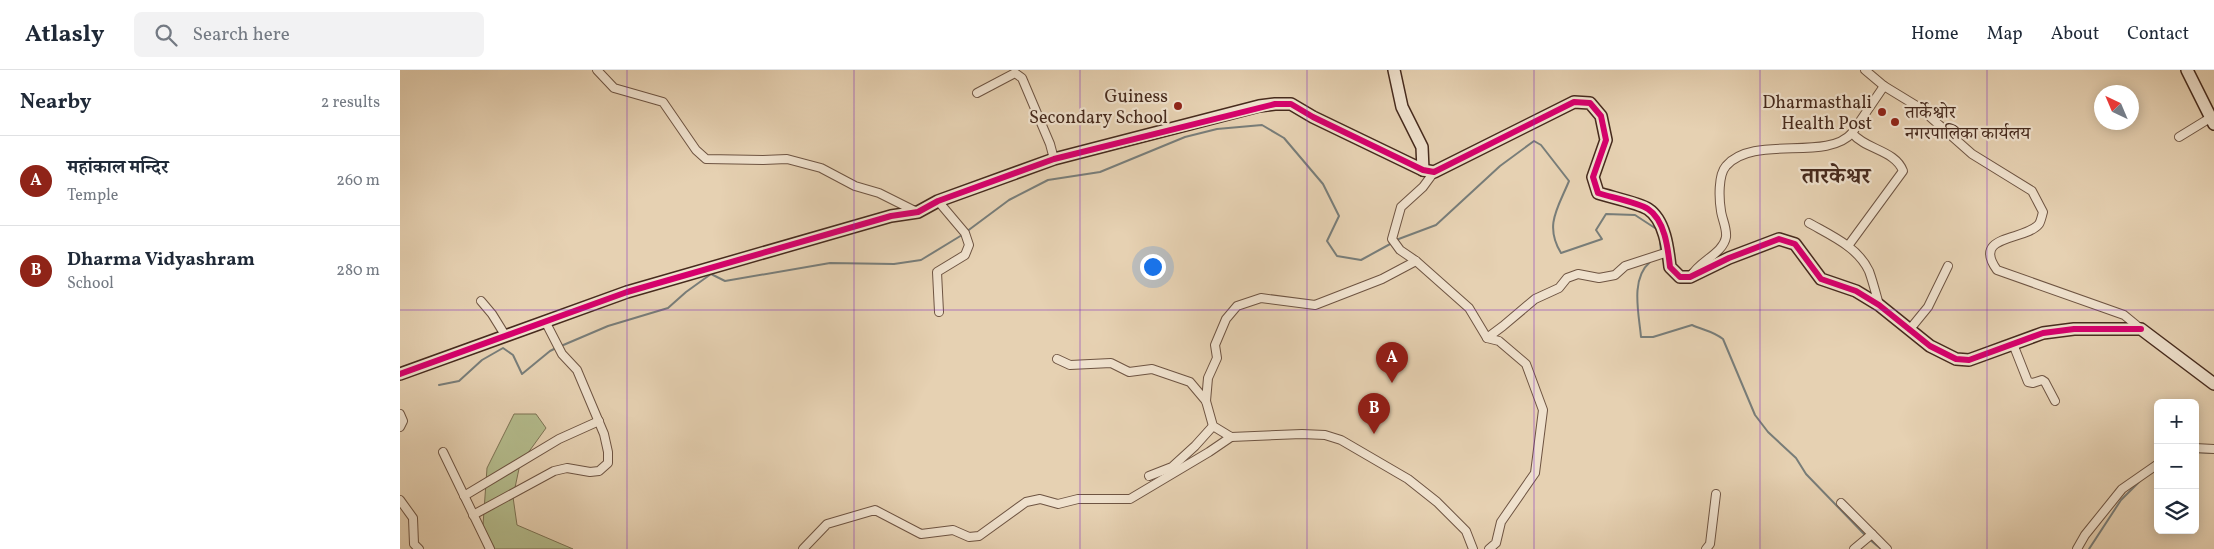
<!DOCTYPE html>
<meta charset="utf-8">
<style>
body{margin:0;font-family:Vollkorn,"Noto Serif Devanagari",serif;background:#f2f2f3;color:#1f2937}
.controls{position:absolute;right:15px;bottom:15px;display:grid;overflow:hidden;border-radius:8px;box-shadow:0 2px 12px #0003}
.controls button{width:45px;height:45px;display:grid;place-items:center;padding:0;border:0;border-bottom:1px solid #e0e1e3;background:#fff;color:#1f2937;font:25px sans-serif}
.compass{position:absolute;left:1694px;top:15px;width:45px;height:45px;border-radius:50%;background:#fff;box-shadow:0 2px 12px #0003;rotate:316deg}
.you{position:absolute;left:752px;top:196px;width:18px;height:18px;margin:-12px;border:4px solid #fff;border-radius:50%;background:#1a73e8;box-shadow:0 0 0 8px #1a73e833}
.badge{display:grid;place-items:center;width:32px;height:32px;border-radius:50%;background:#8f2418;color:#fff;font-size:16px;font-weight:700}
.pin{position:absolute;translate:-50% -41px;filter:drop-shadow(0 1px 2px #0008)}
.pin::after{content:'';position:absolute;top:26px;width:18px;height:15px;background:inherit;clip-path:polygon(0 0,100% 0,50% 100%)}
.list{margin:0;padding:0;list-style:none}
h2{display:flex;justify-content:space-between;align-items:center;height:65px;margin:0;padding:0 20px;font-size:21px}
h2 small{font-size:16px;font-weight:400;color:#747a83}
.list li{display:grid;grid-template-columns:32px 1fr auto;gap:15px;align-items:center;box-sizing:border-box;height:90px;padding:0 20px;border-top:1px solid #e0e1e3}
.list b{display:block;font-size:19px;white-space:nowrap}
.list p{margin:0;font-size:16px;white-space:nowrap;color:#747a83}
.list em{font-size:16px;font-style:normal;color:#747a83}
.icon{flex:none;width:28px;height:28px;fill:none;stroke:currentColor;stroke-width:2;stroke-linecap:round;stroke-linejoin:round}
.map{position:relative;flex:none;width:1814px;height:479px;overflow:hidden}
header{display:flex;align-items:center;gap:30px;box-sizing:border-box;height:70px;padding:0 25px;background:#fff;border-bottom:1px solid #e0e1e3}
header strong{font-size:24px}
nav{display:flex;gap:28px;margin-inline-start:auto;font-size:18px}
.search{width:350px;height:45px;background:#f2f2f3;display:flex;align-items:center;gap:12px;box-sizing:border-box;padding:0 18px;border-radius:8px;color:#747a83;font-size:19px}
main{display:flex}
aside{flex:1;background:#fff}
.map>svg:first-child{display:block}
</style>
<header>
<strong>Atlasly</strong>
<div class="search"><svg class="icon" aria-label="search" viewBox="0 0 24 24"><circle cx="10" cy="10" r="6"/><path d="M15 15l6 6"/></svg>Search here</div>
<nav><a>Home</a><a>Map</a><a>About</a><a>Contact</a></nav>
</header>
<main>
<aside>
<h2>Nearby<small>2 results</small></h2>
<ul class="list">
<li><span class="badge">A</span><div><b>महांकाल मन्दिर</b><p>Temple</p></div><em>260 m</em></li>
<li><span class="badge">B</span><div><b>Dharma Vidyashram</b><p>School</p></div><em>280 m</em></li>
</ul>
</aside>
<div class="map">
<svg width="1814" height="479" viewBox="0 0 1814 479">
<rect width="100%" height="100%" fill="#e6d1b2"/>
<filter id="stains"><feTurbulence type="fractalNoise" baseFrequency=".004" numOctaves="4"/><feColorMatrix values="0 0 0 0 .2 0 0 0 0 .09 0 0 0 0 .02 0 0 0 .5 -.17"/></filter>
<radialGradient id="worn" r=".72"><stop offset=".6" stop-color="#630" stop-opacity="0"/><stop offset="1" stop-color="#630" stop-opacity=".3"/></radialGradient>
<!-- green -->
<path fill="#b4bc8d" stroke="#7d7355" d="M114,344H136L146,358L120,394L113,427L117,455L173,479H94L83,455L87,398Z"/>
<g fill="none" stroke-linecap="round" stroke-linejoin="round">
<!-- stream -->
<g stroke="#787d79" stroke-width="2">
<path d="M566,162L609,130L648,110L700,102L785,67L817,59L862,55L884,68L923,114L939,146L927,171L937,186L961,190L992,173"/>
<path d="M996,170L1036,155L1100,96L1134,71L1141,75L1169,111C1158,138 1144,155 1161,183L1202,169L1196,160L1206,144L1235,145L1258,160"/>
<path d="M1260,170L1261,182"/>
<path d="M1250,192C1230,209 1239,244 1241,267H1253L1292,255C1303,260 1313,261 1323,269L1355,345L1368,362L1396,388L1406,404L1466,466"/>
<path d="M161,276L208,256L268,238L286,222L311,204L325,211L430,193L494,194L521,190L562,165"/>
<path d="M39,315L59,311L82,290L103,278L113,285L122,304L150,281L156,278"/>
<path d="M1795,382L1814,383"/>
<path d="M1469,469L1481,479"/>
<path d="M1689,479L1721,430L1742,409"/>
</g>
<defs>
<g id="street">
<path d="M197,0L214,18L263,32L296,80L306,89L363,90L387,89L421,98L455,116L479,123L515,141"/>
<path d="M1465,0L1484,16L1520,38L1572,84L1632,121L1643,142C1642,145 1641,151 1639,154C1626,171 1571,164 1597,200L1724,245L1741,259"/>
<path d="M577,23L615,3L622,8L650,74L654,89"/>
<path d="M1779,67L1810,48"/>
<path d="M1034,102L1023,117L1001,137L992,169L1000,180L1016,191L1069,238L1087,268L1099,271L1126,294L1143,340L1135,403L1101,452L1096,473L1089,479"/>
<path d="M538,131L565,163L569,175L565,185L537,202L539,242"/>
<path d="M1409,153C1430,165 1458,177 1469,201C1473,212 1476,224 1479,235"/>
<path d="M1448,176L1503,101C1495,80 1466,80 1452,63L1484,16"/>
<path d="M1291,206C1299,191 1323,184 1326,167C1327,158 1322,149 1321,141C1319,129 1318,105 1326,96C1353,64 1427,92 1452,63"/>
<path d="M81,231L92,244L105,265"/>
<path d="M1510,259L1528,237L1548,196"/>
<path d="M1087,268L1103,256L1135,229L1159,218L1167,208L1178,204L1199,208L1215,205L1225,196L1268,182"/>
<path d="M1613,274L1628,312L1633,313L1642,310L1645,312L1655,331"/>
<path d="M657,289L670,295L711,293L729,302L752,299L790,312L806,331L813,356L831,367L902,364L925,365L941,370L1008,409L1037,432L1066,461L1073,479"/>
<path d="M806,331L808,308L817,288L815,275L826,249L837,236L861,228L915,235L982,209L1016,191"/>
<path d="M0,344L3,351L0,357"/>
<path d="M1795,378L1814,379"/>
<path d="M43,382L90,479"/>
<path d="M749,406L772,397L795,376L813,356"/>
<path d="M64,426L159,369L199,351"/>
<path d="M0,430L13,448L14,474L19,479"/>
<path d="M1441,433L1487,479"/>
<path d="M73,445L154,401L167,398L190,402L199,401L208,393V382L204,364L177,300L162,284L145,251"/>
<path d="M403,479L427,454L475,440L521,464L553,460L569,467L579,466L626,432L640,429L658,434L678,429H730L809,382L831,367"/>
<path d="M1306,479L1310,474L1316,424"/>
<path d="M1454,479L1472,464"/>
<path d="M1677,479L1685,465L1722,419L1758,394"/>
</g>
<g id="secondary">
<path d="M994,0L1002,37L1022,77L1023,100"/>
<path d="M1787,0L1814,54"/>
<path d="M0,304L227,222L491,146L518,142L538,131L654,89L859,36L875,34H891L913,47L1023,100L1034,102L1174,32L1190,33L1201,46L1206,70L1193,107L1198,123C1210,127 1239,133 1248,139C1265,150 1268,179 1270,197L1280,207H1290L1329,188L1379,169L1395,174L1421,209L1456,221L1479,235L1530,276L1556,289L1569,290L1643,263L1674,259H1741L1814,314"/>
</g>
</defs>
<!-- street casing -->
<use href="#street" stroke="#6e5442" stroke-width="10"/>
<!-- secondary casing -->
<use href="#secondary" stroke="#462a1d" stroke-width="14"/>
<!-- street -->
<use href="#street" stroke="#efe1cd" stroke-width="8"/>
<!-- secondary -->
<use href="#secondary" stroke="#efe1cd" stroke-width="11"/>
<defs>
<path id="cycleway" d="M0,304L227,222L491,146L518,142L538,131L654,89L875,34H891L913,47L1023,100L1034,102L1174,32L1190,33L1201,46L1206,70L1193,107L1198,123C1210,127 1239,133 1248,139C1265,150 1268,179 1270,197L1280,207H1290L1329,188L1379,169L1395,174L1421,209L1456,221L1479,235L1530,276L1556,289L1569,290L1643,263L1674,259H1741"/>
</defs>
<!-- cycleway casing -->
<use href="#cycleway" stroke="#efe1cd" stroke-width="9"/>
<!-- cycleway -->
<use href="#cycleway" stroke="#d6006c" stroke-width="6"/>
</g>
<!-- grid -->
<path fill="none" stroke="#7b2cbf" stroke-width="1" stroke-opacity="0.55" d="M227,0V479M454,0V479M680,0V479M907,0V479M1134,0V479M1360,0V479M1587,0V479M0,240H1814"/>
<!-- markers -->
<g fill="#8f2418" stroke="#efe1cd" stroke-width="2">
<circle cx="778" cy="36" r="5"/>
<circle cx="1482" cy="42" r="5"/>
<circle cx="1495" cy="52" r="5"/>
</g>
<g text-anchor="middle" stroke-width="4.5" stroke-linejoin="round" paint-order="stroke">
<!-- poi labels -->
<g font-size="18" fill="#462a1d" stroke="#efe1cd" text-anchor="end">
<text x="768" y="32">Guiness<tspan x="768" dy="21">Secondary School</tspan></text>
<text x="1472" y="38">Dharmasthali<tspan x="1472" dy="21">Health Post</tspan></text>
<text x="1505" y="48" text-anchor="start">तार्केश्वोर<tspan x="1505" dy="21">नगरपालिका कार्यलय</tspan></text>
</g>
<!-- district labels -->
<g font-size="22" font-weight="bold" fill="#462a1d" stroke="#efe1cd">
<text x="1436" y="113">तारकेश्वर</text>
</g>
</g>
<rect width="100%" height="100%" filter="url(#stains)"/>
<rect width="100%" height="100%" fill="url(#worn)"/>
</svg>
<div class="controls">
<button>+</button>
<button>−</button>
<button><svg class="icon" aria-label="layers" viewBox="0 0 24 24"><path d="M12 4l9 5-9 5-9-5zM3 14l9 5 9-5"/></svg></button>
</div>
<svg class="compass" viewBox="-18 -18 36 36"><path d="M0-13l5 13h-10z" fill="#e53935"/><path d="M0 13l5-13h-10z" fill="#747a83"/></svg>
<div class="you"></div>
<div class="pin badge" style="left:992px;top:313px">A</div>
<div class="pin badge" style="left:974px;top:364px">B</div>
</div>
</main>
